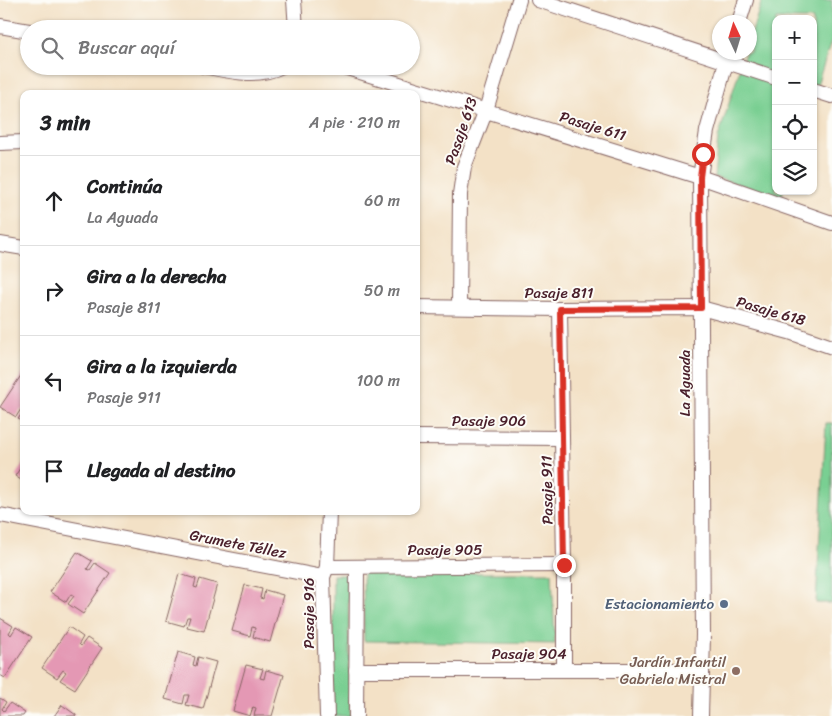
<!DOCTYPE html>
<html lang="es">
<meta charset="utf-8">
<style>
body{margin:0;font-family:Sriracha,sans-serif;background:#f2f2f2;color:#202124}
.controls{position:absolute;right:15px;top:15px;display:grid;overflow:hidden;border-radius:10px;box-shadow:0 1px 4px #0004}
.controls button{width:45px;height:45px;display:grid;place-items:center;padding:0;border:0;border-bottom:1px solid #e0e0e0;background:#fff;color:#202124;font:25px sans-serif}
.compass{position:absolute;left:712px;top:15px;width:45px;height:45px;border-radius:50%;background:#fff;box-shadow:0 1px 4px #0004;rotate:356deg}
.stop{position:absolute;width:15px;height:15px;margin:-11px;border:4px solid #d93025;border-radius:50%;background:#fff}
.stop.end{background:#d93025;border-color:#fff;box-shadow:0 1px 5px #0008}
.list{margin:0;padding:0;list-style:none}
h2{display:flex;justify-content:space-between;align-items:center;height:65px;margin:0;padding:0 20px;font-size:21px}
h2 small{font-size:16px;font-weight:400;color:#757577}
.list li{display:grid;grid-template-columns:32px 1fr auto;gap:15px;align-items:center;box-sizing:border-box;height:90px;padding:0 20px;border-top:1px solid #e0e0e0}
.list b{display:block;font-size:19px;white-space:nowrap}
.list p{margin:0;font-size:16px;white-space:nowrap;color:#757577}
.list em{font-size:16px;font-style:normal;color:#757577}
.icon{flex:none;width:28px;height:28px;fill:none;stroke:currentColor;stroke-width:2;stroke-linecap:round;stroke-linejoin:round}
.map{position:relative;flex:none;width:832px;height:716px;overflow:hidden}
.search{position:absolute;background:#fff;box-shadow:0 1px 4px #0004;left:20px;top:20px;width:400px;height:55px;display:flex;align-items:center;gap:12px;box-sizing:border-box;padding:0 18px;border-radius:28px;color:#757577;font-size:19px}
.panel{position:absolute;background:#fff;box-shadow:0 1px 4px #0004;left:20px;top:90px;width:400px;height:425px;border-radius:10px}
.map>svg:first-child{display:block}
</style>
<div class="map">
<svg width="832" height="716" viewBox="0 0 832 716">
<rect width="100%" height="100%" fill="#fdfcf7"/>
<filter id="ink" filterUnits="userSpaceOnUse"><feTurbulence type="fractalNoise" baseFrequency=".02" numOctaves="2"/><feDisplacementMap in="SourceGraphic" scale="10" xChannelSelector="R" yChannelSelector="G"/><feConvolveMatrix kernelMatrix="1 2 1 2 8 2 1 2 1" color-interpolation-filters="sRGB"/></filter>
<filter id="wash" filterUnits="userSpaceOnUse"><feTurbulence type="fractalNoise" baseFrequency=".0096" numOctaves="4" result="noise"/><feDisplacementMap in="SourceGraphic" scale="20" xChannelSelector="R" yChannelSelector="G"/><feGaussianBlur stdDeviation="1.12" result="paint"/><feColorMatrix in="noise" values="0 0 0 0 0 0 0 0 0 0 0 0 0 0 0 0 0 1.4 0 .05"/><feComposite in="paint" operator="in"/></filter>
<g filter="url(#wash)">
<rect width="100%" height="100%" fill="#f3e1c6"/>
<!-- green -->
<g fill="#79cf92" stroke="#62775e">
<path d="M762,0H832V39L813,97V19H776V191H783L782,197L714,177L718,138L745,53L750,52V38Z"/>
<path d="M826,423H832V603H816Z"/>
<path d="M363,573H552L555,644L364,641Z"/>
<path d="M333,575H348L350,716H333Z"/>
</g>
<g id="blocks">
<!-- building -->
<g fill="#e498b4">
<path d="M24,371V422L18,419L24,411L21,409L16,417L0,407Z"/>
<path d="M24,462V482L15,476Z"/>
<path d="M77,552L92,561L87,569L90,570L95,563L110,573L83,614L68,604L74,596L71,594L66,602L50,592Z"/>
<path d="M179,574L196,579L194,587L197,588L200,579L217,584L204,631L187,627L190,617H187L184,626L166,621Z"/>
<path d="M245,585L262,589L260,598L263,599L265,590L283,595L270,642L253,637L255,628L252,627L250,636L232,631Z"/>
<path d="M0,618L13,626L9,633L11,635L16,627L32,637L5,678L0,675Z"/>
<path d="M69,627L83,637L79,644L81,646L87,638L102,648L75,689L60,680L66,672L63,670L57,678L42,668Z"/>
<path d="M178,652L195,657L193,665L196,666L198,657L216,662L203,709L186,705L189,695H185L183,704L165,699Z"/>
<path d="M246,665L263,669L260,678L264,679L266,670L284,675L272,716H254L256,708L253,707L250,716L233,711Z"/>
<path d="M0,698L6,702L2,709L4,711L10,703L25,713L23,716H0Z"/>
<path d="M62,705L76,715V716H54Z"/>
</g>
</g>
</g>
<g filter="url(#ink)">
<use href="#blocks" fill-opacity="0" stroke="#856361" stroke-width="1"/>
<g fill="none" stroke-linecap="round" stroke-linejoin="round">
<defs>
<g id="street">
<path d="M294,0L296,29"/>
<path d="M538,0L776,78"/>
<path d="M739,22L746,0"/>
<path d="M0,26L29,31"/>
<path d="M203,66C229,71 257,79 282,66"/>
<path d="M341,66L700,177L832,223"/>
<path d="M813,90L832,96"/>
<path d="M0,143L24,142"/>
<path d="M0,244L24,248"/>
<path d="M416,307L560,309L701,308L789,332L832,347"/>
<path d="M459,307L460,194L464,167L486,110L519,0"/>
<path d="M560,309L564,565V670"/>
<path d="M416,437L562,438"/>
<path d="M0,515L323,577"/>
<path d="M327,567L564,565"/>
<path d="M356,670H702"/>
<path d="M327,716L323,577L327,567L329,511"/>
<path d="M356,716L357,567"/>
<path d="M701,716L703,635L700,177L707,131L729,52"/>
</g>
</defs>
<!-- street casing -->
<use href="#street" stroke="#856361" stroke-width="16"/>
<!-- street -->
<use href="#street" stroke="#fff" stroke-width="14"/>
</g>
</g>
<g fill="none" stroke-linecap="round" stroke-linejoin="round" filter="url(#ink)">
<!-- route -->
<path stroke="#d93025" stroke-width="6" d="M564,565L560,309L701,308L700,177L703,154"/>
</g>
<!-- markers -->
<circle fill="#5c6f8a" stroke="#fdfcf7" stroke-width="2" cx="724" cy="604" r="5"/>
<circle fill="#8d6e63" stroke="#fdfcf7" stroke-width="2" cx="736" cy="671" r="5"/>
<g text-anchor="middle" stroke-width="4" stroke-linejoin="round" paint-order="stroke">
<!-- street labels -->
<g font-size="15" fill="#4a1f2b" stroke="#fdfcf7">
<text transform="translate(593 126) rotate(17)" y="5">Pasaje 611</text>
<text transform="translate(461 131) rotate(-71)" y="5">Pasaje 613</text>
<text x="559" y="298">Pasaje 811</text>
<text transform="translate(771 311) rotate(16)" y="5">Pasaje 618</text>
<text transform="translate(685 383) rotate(-90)" y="5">La Aguada</text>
<text x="489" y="426">Pasaje 906</text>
<text transform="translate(547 490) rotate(-91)" y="5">Pasaje 911</text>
<text transform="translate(238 544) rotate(11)" y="5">Grumete Téllez</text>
<text x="445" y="555">Pasaje 905</text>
<text transform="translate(309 613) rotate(-90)" y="5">Pasaje 916</text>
<text x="529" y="659">Pasaje 904</text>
</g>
<!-- service labels -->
<g font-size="15" fill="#4e5e75" stroke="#fdfcf7" text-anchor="end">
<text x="714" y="609">Estacionamiento</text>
</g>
<!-- education labels -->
<g font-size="15" fill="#785e54" stroke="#fdfcf7" text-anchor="end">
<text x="726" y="667">Jardín Infantil<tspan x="726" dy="17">Gabriela Mistral</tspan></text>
</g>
</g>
</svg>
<div class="controls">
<button>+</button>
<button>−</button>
<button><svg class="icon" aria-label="locate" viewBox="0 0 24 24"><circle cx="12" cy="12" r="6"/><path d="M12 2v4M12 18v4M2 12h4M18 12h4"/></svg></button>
<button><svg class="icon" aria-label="layers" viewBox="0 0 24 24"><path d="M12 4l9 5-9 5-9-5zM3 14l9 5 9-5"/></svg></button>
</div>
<svg class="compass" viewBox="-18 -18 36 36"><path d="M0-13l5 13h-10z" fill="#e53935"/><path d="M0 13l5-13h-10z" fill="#757577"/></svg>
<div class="stop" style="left:703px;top:154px"></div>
<div class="stop end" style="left:564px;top:565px"></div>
<div class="search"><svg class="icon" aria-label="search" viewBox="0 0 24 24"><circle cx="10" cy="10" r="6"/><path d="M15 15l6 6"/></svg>Buscar aquí</div>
<section class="panel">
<h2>3 min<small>A pie · 210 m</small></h2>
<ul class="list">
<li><svg class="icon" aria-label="ahead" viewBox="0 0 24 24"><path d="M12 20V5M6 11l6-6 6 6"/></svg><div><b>Continúa</b><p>La Aguada</p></div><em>60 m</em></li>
<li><svg class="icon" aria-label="right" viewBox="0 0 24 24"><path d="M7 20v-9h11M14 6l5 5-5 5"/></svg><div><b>Gira a la derecha</b><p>Pasaje 811</p></div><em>50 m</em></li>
<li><svg class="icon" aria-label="left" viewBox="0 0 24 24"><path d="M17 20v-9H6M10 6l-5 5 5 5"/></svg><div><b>Gira a la izquierda</b><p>Pasaje 911</p></div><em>100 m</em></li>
<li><svg class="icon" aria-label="arrive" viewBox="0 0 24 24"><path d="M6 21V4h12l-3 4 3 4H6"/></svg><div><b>Llegada al destino</b></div></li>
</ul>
</section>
</div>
